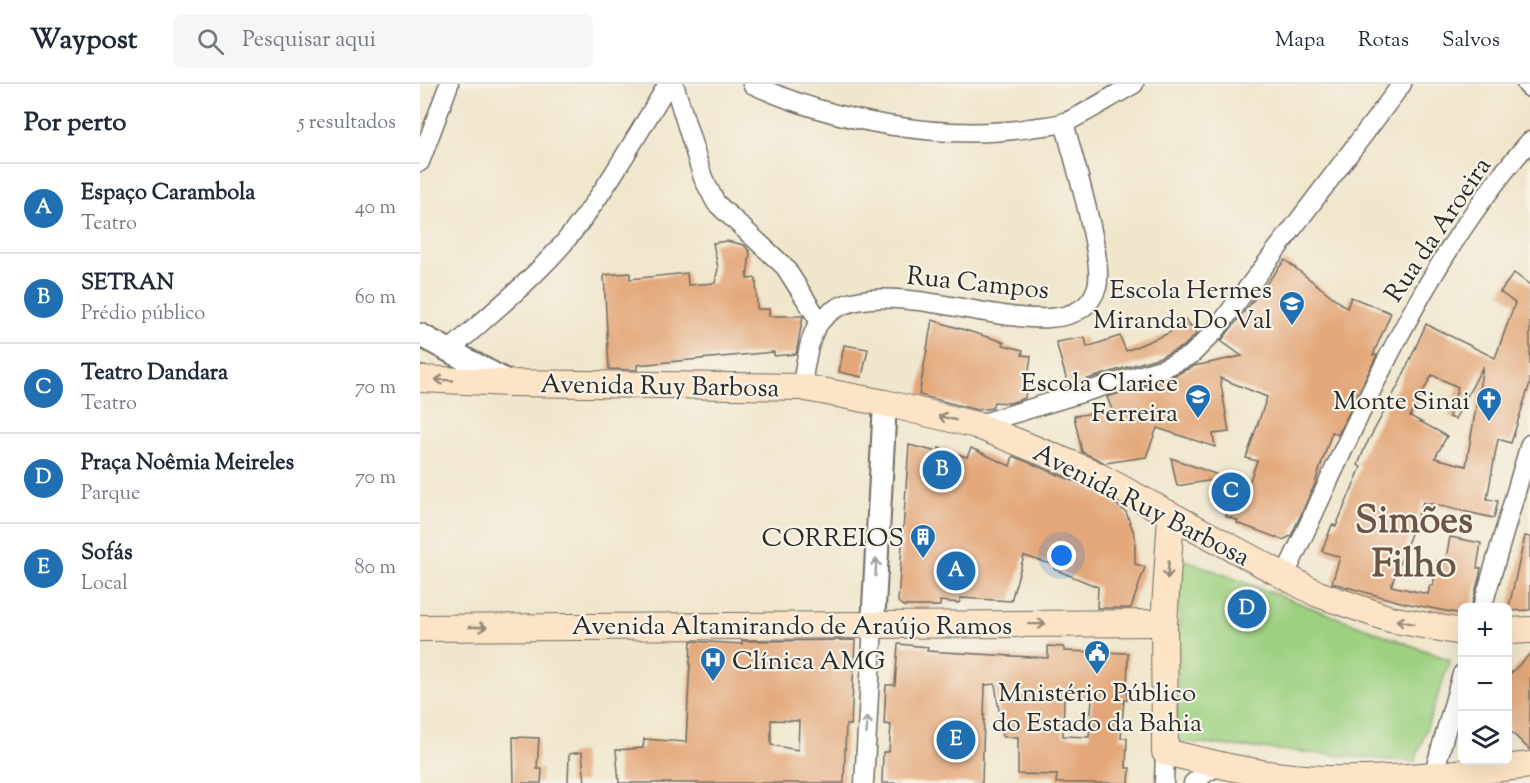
<!DOCTYPE html>
<html lang="pt">
<meta charset="utf-8">
<style>
body{margin:0;font-family:"Sorts Mill Goudy",serif;background:#f6f6f7;color:#1f2937}
.controls{position:absolute;right:18px;bottom:18px;display:grid;overflow:hidden;border-radius:9px;box-shadow:0 6px 24px #0002}
.controls button{width:54px;height:54px;display:grid;place-items:center;padding:0;border:0;border-bottom:2px solid #e0e1e3;background:#fff;color:#1f2937;font:30px sans-serif}
.you{position:absolute;left:642px;top:472px;width:21px;height:21px;margin:-15px;border:4px solid #fff;border-radius:50%;background:#1a73e8;box-shadow:0 0 0 9px #1a73e833}
.badge{display:grid;place-items:center;width:39px;height:39px;border-radius:50%;background:#1f6fb2;color:#fff;font-size:20px;font-weight:700}
.pin{position:absolute;translate:-50% -50%;border:3px solid #fff;box-shadow:0 2px 6px #0006}
.list{margin:0;padding:0;list-style:none}
h2{display:flex;justify-content:space-between;align-items:center;height:78px;margin:0;padding:0 24px;font-size:26px}
h2 small{font-size:20px;font-weight:400;color:#747a83}
.list li{display:grid;grid-template-columns:39px 1fr auto;gap:18px;align-items:center;box-sizing:border-box;height:90px;padding:0 24px;border-top:2px solid #e0e1e3}
.list b{display:block;font-size:22px;white-space:nowrap}
.list p{margin:0;font-size:20px;white-space:nowrap;color:#747a83}
.list em{font-size:20px;font-style:normal;color:#747a83}
.icon{flex:none;width:33px;height:33px;fill:none;stroke:currentColor;stroke-width:2;stroke-linecap:round;stroke-linejoin:round}
.map{position:relative;flex:none;width:1110px;height:699px;overflow:hidden}
header{display:flex;align-items:center;gap:36px;box-sizing:border-box;height:84px;padding:0 30px;background:#fff;border-bottom:2px solid #e0e1e3}
header strong{font-size:28px}
nav{display:flex;gap:33px;margin-inline-start:auto;font-size:21px}
.search{width:420px;height:54px;background:#f6f6f7;display:flex;align-items:center;gap:15px;box-sizing:border-box;padding:0 21px;border-radius:9px;color:#747a83;font-size:22px}
main{display:flex}
aside{flex:1;background:#fff}
.map>svg:first-child{display:block}
</style>
<header>
<strong>Waypost</strong>
<div class="search"><svg class="icon" aria-label="search" viewBox="0 0 24 24"><circle cx="10" cy="10" r="6"/><path d="M15 15l6 6"/></svg>Pesquisar aqui</div>
<nav><a>Mapa</a><a>Rotas</a><a>Salvos</a></nav>
</header>
<main>
<aside>
<h2>Por perto<small>5 resultados</small></h2>
<ul class="list">
<li><span class="badge">A</span><div><b>Espaço Carambola</b><p>Teatro</p></div><em>40 m</em></li>
<li><span class="badge">B</span><div><b>SETRAN</b><p>Prédio público</p></div><em>60 m</em></li>
<li><span class="badge">C</span><div><b>Teatro Dandara</b><p>Teatro</p></div><em>70 m</em></li>
<li><span class="badge">D</span><div><b>Praça Noêmia Meireles</b><p>Parque</p></div><em>70 m</em></li>
<li><span class="badge">E</span><div><b>Sofás</b><p>Local</p></div><em>80 m</em></li>
</ul>
</aside>
<div class="map">
<svg width="1110" height="699" viewBox="0 0 1110 699">
<rect width="100%" height="100%" fill="#f7f3e8"/>
<filter id="ink" filterUnits="userSpaceOnUse"><feTurbulence type="fractalNoise" baseFrequency=".0167" numOctaves="2"/><feDisplacementMap in="SourceGraphic" scale="12" xChannelSelector="R" yChannelSelector="G"/><feConvolveMatrix kernelMatrix="1 2 1 2 8 2 1 2 1" color-interpolation-filters="sRGB"/></filter>
<filter id="wash" filterUnits="userSpaceOnUse"><feTurbulence type="fractalNoise" baseFrequency=".008" numOctaves="4" result="noise"/><feDisplacementMap in="SourceGraphic" scale="24" xChannelSelector="R" yChannelSelector="G"/><feGaussianBlur stdDeviation="1.35" result="paint"/><feColorMatrix in="noise" values="0 0 0 0 0 0 0 0 0 0 0 0 0 0 0 0 0 1.4 0 .05"/><feComposite in="paint" operator="in"/></filter>
<g filter="url(#wash)">
<rect width="100%" height="100%" fill="#f0e6cc"/>
<!-- green -->
<path fill="#9dd181" stroke="#647e56" stroke-width="1.5" d="M760,474L1030,576L995,678L756,657Z"/>
<g id="blocks">
<!-- building -->
<g fill="#e3a779" fill-rule="evenodd">
<path d="M307,157L324,161L330,168L327,195L336,194L337,225H349V232H383L376,270L354,272V268L217,281V286L189,285L184,191L210,189V195L267,189L268,201L295,199L298,184L293,159Z"/>
<path d="M865,176L927,224L931,213L971,229L953,271H957L918,351L912,348L894,402L871,452L863,456L817,439L818,437L806,432L817,398L828,402L837,377L826,374L847,313L800,294L809,348L793,350L795,363L737,344L726,373L685,379L662,368L654,332L692,326L687,313L747,295L774,282L822,272L801,257Z"/>
<path d="M1094,189L1110,201V299L1091,359L1078,355L1067,415L1078,417L1074,434L1003,418L971,502L1008,510L1010,501L1013,502L1017,477L1025,479L1030,453L1061,459L1057,484H1061L1060,490L1051,524H1042V530L984,519L912,499L920,473L902,467L912,441L916,442L941,383L938,381L945,363L980,298L1006,240L1075,274L1095,219L1080,208ZM1063,282L1046,382L1015,374L1027,352L990,332L1012,291L1038,303L1029,333L1035,335Z"/>
<path d="M765,235L777,249L764,262L740,273L648,301L636,258L665,253L667,263L700,252L706,267L749,249Z"/>
<path d="M512,236L584,258L583,261L603,266L602,271L611,272L605,314L590,319L574,318L572,324L557,326L499,311Z"/>
<path d="M424,261L448,265L442,293L419,288Z"/>
<path d="M489,361L518,368L519,364L547,373L551,364L590,382L593,372L663,401L687,414L706,428L715,452V480L725,483L711,524H677L678,503L634,485L635,481L604,472L591,517L541,514L539,519L520,517V522H483L478,518Z"/>
<path d="M751,374L806,394L757,402Z"/>
<path d="M1105,452L1110,453V526L1088,527Z"/>
<path d="M435,556L431,641H426L424,699H199L196,666L223,664L224,655L266,658L271,557L322,560V557ZM351,636L379,637L378,666L351,661Z"/>
<path d="M478,560L508,563L507,567L628,574V562L644,563V567L708,569L707,616H704L701,654H707L706,684H710L709,699H636L637,691L598,690V653H583L575,600L565,601L562,699H462L463,668H469L471,641L464,640L466,601H475ZM644,614L672,615L669,653L643,652Z"/>
<path d="M1110,570V666L1088,645V592Z"/>
<path d="M93,653L119,654L117,685H122L121,699H94Z"/>
<path d="M162,668L165,699H148L149,670Z"/>
</g>
</g>
</g>
<g filter="url(#ink)">
<use href="#blocks" fill-opacity="0" stroke="#706c63" stroke-width="1.5"/>
<g fill="none" stroke-linecap="round" stroke-linejoin="round">
<defs>
<g id="minor">
<path d="M254,0L283,94L296,119L365,183L400,238"/>
<path d="M332,0C411,37 523,58 610,44C621,42 635,42 646,38C669,28 692,12 714,0"/>
<path d="M1106,0L1110,4"/>
<path d="M0,78L29,0"/>
<path d="M30,266C68,232 109,199 143,160C184,111 215,54 248,0"/>
<path d="M381,303C386,284 387,254 400,238C455,167 651,287 677,203C685,177 652,70 644,38"/>
<path d="M556,341L744,284L771,271L795,247L982,0"/>
<path d="M864,493C936,342 998,183 1110,57"/>
<path d="M1062,524L1110,360"/>
<path d="M1013,692L1042,590"/>
<path d="M444,699L453,541"/>
<path d="M744,699L745,668"/>
<path d="M773,699L787,688L801,681"/>
</g>
<g id="tertiary">
<path d="M0,251L90,299"/>
<path d="M453,541L465,319"/>
</g>
<g id="secondary">
<path d="M0,295L90,299L381,303L465,319L556,341L669,387L898,510L970,535L1042,548"/>
<path d="M751,433L744,539L745,668C791,679 837,691 885,694C960,699 1035,689 1110,681"/>
<path d="M0,544L744,539"/>
<path d="M1088,547L1110,546"/>
</g>
</defs>
<!-- minor casing -->
<use href="#minor" stroke="#706c63" stroke-width="21"/>
<!-- tertiary casing -->
<use href="#tertiary" stroke="#706c63" stroke-width="26"/>
<!-- secondary casing -->
<use href="#secondary" stroke="#706c63" stroke-width="28"/>
<!-- minor -->
<use href="#minor" stroke="#fff" stroke-width="18"/>
<!-- tertiary -->
<use href="#tertiary" stroke="#fff" stroke-width="22"/>
<!-- secondary -->
<use href="#secondary" stroke="#fee4c6" stroke-width="26"/>
</g>
<!-- one-way arrows -->
<defs><path id="oneway-shaft" d="M-6 0H5M1.5-3L5.5 0L1.5 3" fill="none" stroke-width="1.6" stroke-linecap="round" stroke-linejoin="round" transform="scale(1.5)"/></defs>
<g stroke="#948878">
<use href="#oneway-shaft" transform="translate(24 296) rotate(-177)"/>
<use href="#oneway-shaft" transform="translate(527 334) rotate(-166)"/>
<use href="#oneway-shaft" transform="translate(748 486) rotate(94)"/>
<use href="#oneway-shaft" transform="translate(985 538) rotate(-168)"/>
<use href="#oneway-shaft" transform="translate(617 540) rotate(-1)"/>
<use href="#oneway-shaft" transform="translate(58 543)"/>
</g>
<g stroke="#a0a0a0">
<use href="#oneway-shaft" transform="translate(456 483) rotate(-87)"/>
<use href="#oneway-shaft" transform="translate(447 641) rotate(-87)"/>
</g>
</g>
<!-- icons -->
<defs>
<symbol id="school-pin" viewBox="-11 -11 22 30"><path d="M0 17L-7.5 6A9.5 9.5 0 1 1 7.5 6Z" fill="#1f6fb2" stroke="#f7f3e8"/><path d="M0-5L7-2L0 1L-7-2ZM-4 1L0 2.5L4 1V4Q0 6-4 4Z" fill="#fff"/></symbol>
<symbol id="church-pin" viewBox="-11 -11 22 30"><path d="M0 17L-7.5 6A9.5 9.5 0 1 1 7.5 6Z" fill="#1f6fb2" stroke="#f7f3e8"/><path d="M-1.2-6h2.4v3.5h3.3v2.4h-3.3V6h-2.4V-.1h-3.3v-2.4h3.3Z" fill="#fff"/></symbol>
<symbol id="building-pin" viewBox="-11 -11 22 30"><path d="M0 17L-7.5 6A9.5 9.5 0 1 1 7.5 6Z" fill="#1f6fb2" stroke="#f7f3e8"/><path d="M-4-6H4V6H1V3H-1V6H-4ZM-2.5-4.3h1.7v1.8h-1.7ZM.8-4.3h1.7v1.8H.8ZM-2.5-1h1.7V.8h-1.7ZM.8-1h1.7V.8H.8Z" fill="#fff"/></symbol>
<symbol id="civic-pin" viewBox="-11 -11 22 30"><path d="M0 17L-7.5 6A9.5 9.5 0 1 1 7.5 6Z" fill="#1f6fb2" stroke="#f7f3e8"/><path d="M-.6-6.5H3V-4.5H.6V-3L4-1V1h2V6H-6V1h2V-1L-.6-3ZM-1.2 2.5V6h2.4V2.5Z" fill="#fff"/></symbol>
<symbol id="hospital-pin" viewBox="-11 -11 22 30"><path d="M0 17L-7.5 6A9.5 9.5 0 1 1 7.5 6Z" fill="#1f6fb2" stroke="#f7f3e8"/><path d="M-5-5h3v3.5h4V-5h3V5h-3V1.5h-4V5h-3Z" fill="#fff"/></symbol>
</defs>
<g fill-rule="evenodd">
<use href="#school-pin" x="857" y="205" width="30" height="40"/>
<use href="#school-pin" x="763" y="298" width="30" height="40"/>
<use href="#church-pin" x="1054" y="301" width="30" height="40"/>
<use href="#building-pin" x="488" y="438" width="30" height="40"/>
<use href="#civic-pin" x="662" y="554" width="30" height="40"/>
<use href="#hospital-pin" x="278" y="561" width="30" height="40"/>
</g>
<g text-anchor="middle" stroke-width="4.5" stroke-linejoin="round" paint-order="stroke">
<!-- street labels -->
<g font-size="26" fill="#2b2b2b" stroke="#f7f3e8">
<text transform="translate(1017 145) rotate(-56)" y="9">Rua da Aroeira</text>
<text transform="translate(558 198) rotate(6)" y="9">Rua Campos</text>
<text transform="translate(240 301) rotate(1)" y="9">Avenida Ruy Barbosa</text>
<text transform="translate(722 420) rotate(27)" y="9">Avenida Ruy Barbosa</text>
<text x="372" y="550">Avenida Altamirando de Araújo Ramos</text>
</g>
<!-- poi labels -->
<g font-size="26" fill="#2b2b2b" stroke="#f7f3e8" text-anchor="end">
<text x="852" y="214">Escola Hermes<tspan x="852" dy="30">Miranda Do Val</tspan></text>
<text x="758" y="307">Escola Clarice<tspan x="758" dy="30">Ferreira</tspan></text>
<text x="1050" y="325">Monte Sinai</text>
<text x="484" y="462">CORREIOS</text>
<text x="312" y="585" text-anchor="start">Clínica AMG</text>
<text x="677" y="617" text-anchor="middle">Mnistério Público<tspan x="677" dy="30">do Estado da Bahia</tspan></text>
</g>
<!-- town labels -->
<g font-size="38" font-weight="bold" fill="#6b5646" stroke="#f7f3e8">
<text x="994" y="448">Simões<tspan x="994" dy="44">Filho</tspan></text>
</g>
</g>
</svg>
<div class="controls">
<button>+</button>
<button>−</button>
<button><svg class="icon" aria-label="layers" viewBox="0 0 24 24"><path d="M12 4l9 5-9 5-9-5zM3 14l9 5 9-5"/></svg></button>
</div>
<div class="you"></div>
<div class="pin badge" style="left:536px;top:487px">A</div>
<div class="pin badge" style="left:522px;top:386px">B</div>
<div class="pin badge" style="left:811px;top:408px">C</div>
<div class="pin badge" style="left:827px;top:525px">D</div>
<div class="pin badge" style="left:536px;top:656px">E</div>
</div>
</main>
